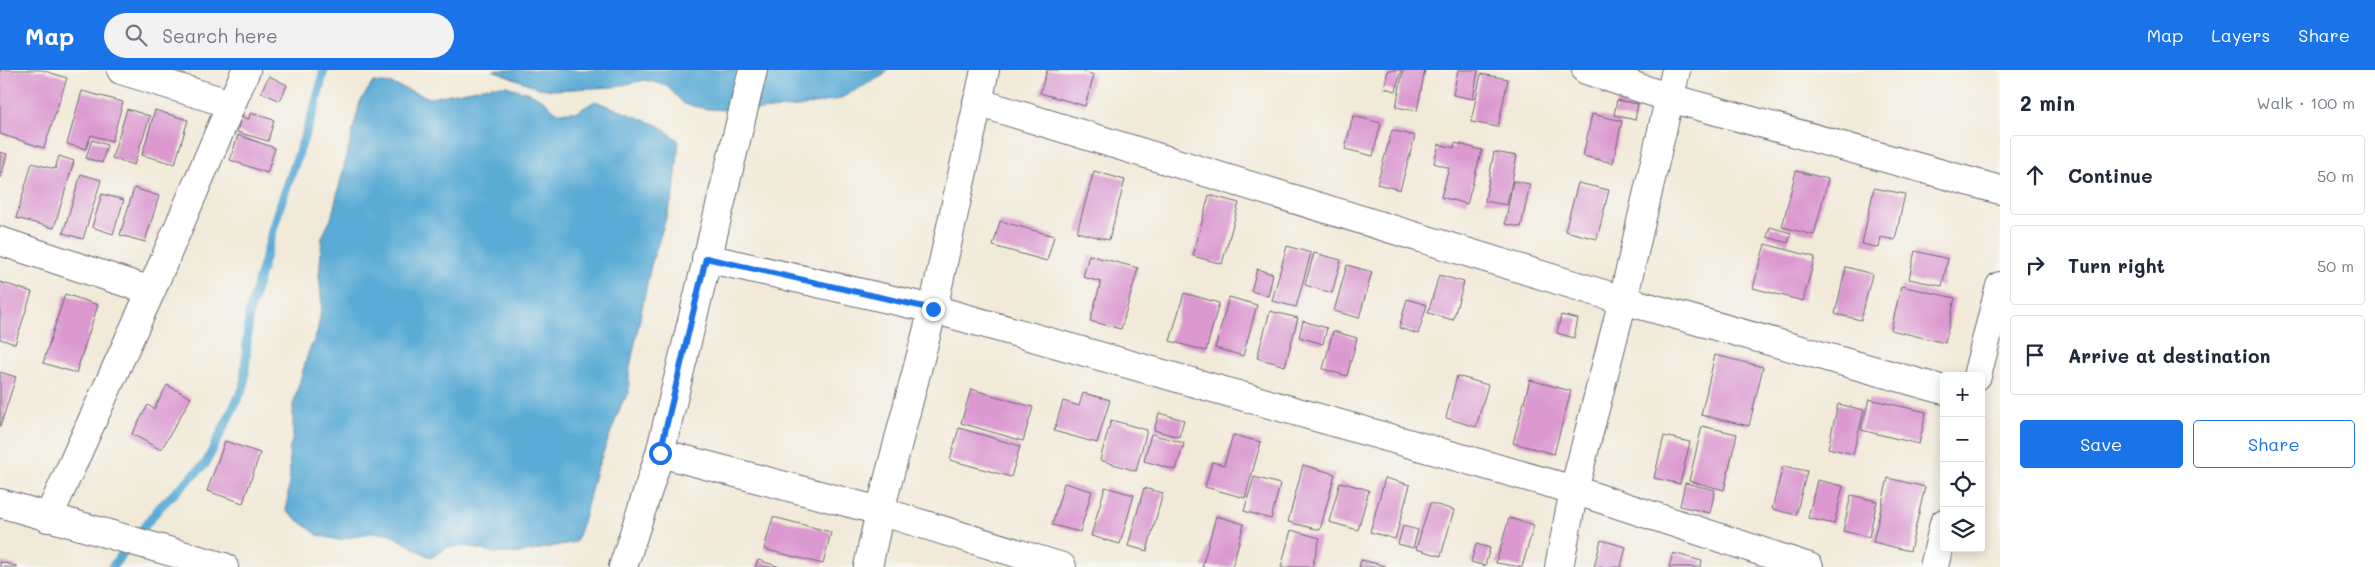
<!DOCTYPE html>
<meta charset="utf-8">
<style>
body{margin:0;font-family:Mali,sans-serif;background:#f2f2f3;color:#1f2937}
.controls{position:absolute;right:15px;bottom:15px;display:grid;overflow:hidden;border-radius:5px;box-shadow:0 2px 12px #0003}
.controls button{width:45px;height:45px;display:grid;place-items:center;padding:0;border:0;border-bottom:1px solid #e0e1e3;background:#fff;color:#1f2937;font:25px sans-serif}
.stop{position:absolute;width:15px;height:15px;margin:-11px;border:4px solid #1a73e8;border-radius:50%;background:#fff}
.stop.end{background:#1a73e8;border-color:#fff;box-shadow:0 1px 5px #0008}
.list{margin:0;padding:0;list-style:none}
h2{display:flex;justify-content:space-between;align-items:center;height:65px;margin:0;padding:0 20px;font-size:21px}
h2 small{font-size:16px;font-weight:400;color:#747a83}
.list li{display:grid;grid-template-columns:32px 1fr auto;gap:15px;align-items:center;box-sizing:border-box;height:80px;margin:0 10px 10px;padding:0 10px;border:1px solid #e0e1e3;border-radius:5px}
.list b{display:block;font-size:19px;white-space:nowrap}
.list em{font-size:16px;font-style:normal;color:#747a83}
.actions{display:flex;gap:10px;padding:15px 20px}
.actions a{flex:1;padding:11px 0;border:1px solid #1a73e8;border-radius:5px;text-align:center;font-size:18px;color:#1a73e8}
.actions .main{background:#1a73e8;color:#fff}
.icon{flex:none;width:28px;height:28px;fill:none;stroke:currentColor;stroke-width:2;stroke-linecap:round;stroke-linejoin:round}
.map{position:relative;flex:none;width:2000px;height:497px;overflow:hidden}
header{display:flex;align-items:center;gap:30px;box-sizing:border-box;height:70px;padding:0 25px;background:#1a73e8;color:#fff}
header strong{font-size:24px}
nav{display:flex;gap:28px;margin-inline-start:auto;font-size:18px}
.search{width:350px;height:45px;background:#f2f2f3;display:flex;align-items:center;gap:12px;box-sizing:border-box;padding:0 18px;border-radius:28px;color:#747a83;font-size:19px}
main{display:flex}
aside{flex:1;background:#fff}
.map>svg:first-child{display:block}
</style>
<header>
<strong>Map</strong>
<div class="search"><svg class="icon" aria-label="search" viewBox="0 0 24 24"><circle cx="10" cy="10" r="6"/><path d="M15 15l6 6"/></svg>Search here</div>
<nav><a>Map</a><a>Layers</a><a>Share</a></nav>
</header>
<main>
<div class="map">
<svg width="2000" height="497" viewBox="0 0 2000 497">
<rect width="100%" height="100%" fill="#f6f6f2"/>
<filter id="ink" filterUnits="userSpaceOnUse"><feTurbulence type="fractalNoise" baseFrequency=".02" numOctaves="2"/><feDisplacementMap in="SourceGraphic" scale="10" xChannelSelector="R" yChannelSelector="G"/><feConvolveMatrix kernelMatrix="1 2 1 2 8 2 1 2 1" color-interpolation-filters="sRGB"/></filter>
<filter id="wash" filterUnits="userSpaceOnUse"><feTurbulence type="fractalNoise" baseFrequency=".0096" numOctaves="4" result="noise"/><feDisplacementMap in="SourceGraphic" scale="20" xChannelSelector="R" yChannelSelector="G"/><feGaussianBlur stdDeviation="1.12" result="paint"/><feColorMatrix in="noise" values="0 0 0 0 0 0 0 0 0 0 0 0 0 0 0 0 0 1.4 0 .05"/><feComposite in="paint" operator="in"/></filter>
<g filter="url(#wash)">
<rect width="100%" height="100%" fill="#f1ead8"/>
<!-- water -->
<g fill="#5aabd5" stroke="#3e6688">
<path d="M492,0H887L884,5L839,29L798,37L748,41L707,39L684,34L666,15L645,10L614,17L554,20L539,18Z"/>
<path d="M373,12L392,14L430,28L492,16H506L532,24L546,32L556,42H577L595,31L660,56L679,71L674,123L651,195L629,302V323L622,333L595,404L585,445L576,472L520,483H493L468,476L448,477L431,488L388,463H370L338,470L318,465L286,441L290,404L289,380L293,367V335L308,283L317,263L322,235L319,206L322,167L331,149L360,32Z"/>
</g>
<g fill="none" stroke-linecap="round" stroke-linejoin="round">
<!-- stream -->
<path stroke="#5aabd5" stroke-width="9" d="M112,497L160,437L206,393L244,316L249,244L280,136L315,37L324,0"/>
</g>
<g id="blocks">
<!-- building -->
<g fill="#db99d0">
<path d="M0,0H42L67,8L44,78L0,64Z"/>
<path d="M1047,0H1078L1094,5L1085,36L1040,23Z"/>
<path d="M1388,0H1401L1396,21L1384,18Z"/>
<path d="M1403,0H1425L1417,41L1396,37Z"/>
<path d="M1458,0H1478L1473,29L1453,25Z"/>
<path d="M1481,4L1508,9L1498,57L1471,52Z"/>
<path d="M269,6L287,15L280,31L261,22Z"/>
<path d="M82,21L123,32L112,71L91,65L86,79L67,74Z"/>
<path d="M1617,30L1638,34L1635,50L1614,45Z"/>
<path d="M127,39L150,46L134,95L112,88Z"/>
<path d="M155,40L188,50L175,94L142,85Z"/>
<path d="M250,43L274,50L268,71L237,62L241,47L249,49Z"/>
<path d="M1592,44L1622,51L1613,93L1583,86Z"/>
<path d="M1353,46L1381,53L1373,86L1345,79Z"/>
<path d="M1392,60L1415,66L1400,120L1377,114Z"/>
<path d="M238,65L275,78L267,103L230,90Z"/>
<path d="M92,70L107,75L102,93L86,88Z"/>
<path d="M1455,73L1482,80L1467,134L1441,127L1449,98L1434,93L1439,74L1454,78Z"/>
<path d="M0,82L7,84L1,108H0Z"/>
<path d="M1494,82L1517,86L1507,135L1485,131Z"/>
<path d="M59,86L74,91L54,158L16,148L32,93L55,99Z"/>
<path d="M1094,101L1125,110L1109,170L1077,162Z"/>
<path d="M1796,101L1828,109L1814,165L1782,157Z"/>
<path d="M81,104L101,110L83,169L63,163Z"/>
<path d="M1513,111L1530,114L1521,157L1505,154Z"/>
<path d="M1578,113L1609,120L1597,169L1565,161Z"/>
<path d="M134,118L159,126L145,172L120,165Z"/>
<path d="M1874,118L1905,124L1895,170L1881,167L1879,178L1862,174Z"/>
<path d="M102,124L124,130L113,164L92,157Z"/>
<path d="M1209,125L1239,133L1222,194L1193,186Z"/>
<path d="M1000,151L1054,166L1047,191L993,176Z"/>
<path d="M1770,157L1791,163L1788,173L1767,167Z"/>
<path d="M1765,174L1815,187L1803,231L1753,218Z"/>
<path d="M1287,176L1311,183L1296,237L1272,231Z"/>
<path d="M1915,181L1948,189L1942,216L1909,209Z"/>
<path d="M1314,183L1341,190L1332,223L1305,215Z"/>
<path d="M1089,185L1138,198L1121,259L1090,251L1101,212L1083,207Z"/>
<path d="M1347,195L1372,202L1359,248L1334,241Z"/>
<path d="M1846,197L1872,204L1861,250L1835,244Z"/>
<path d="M1257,199L1273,204L1268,226L1251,221Z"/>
<path d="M1439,205L1464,212L1453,250L1428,243Z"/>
<path d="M0,212L32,222L15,274L0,269Z"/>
<path d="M1901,216L1955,228L1945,273L1891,260Z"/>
<path d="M1184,223L1219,233L1206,281L1170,271Z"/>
<path d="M65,224L98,235L76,303L43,293Z"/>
<path d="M1229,227L1257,235L1243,286L1215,278Z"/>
<path d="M1407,229L1427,235L1418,264L1399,258Z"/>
<path d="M1270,241L1298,248L1285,296L1257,288Z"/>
<path d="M1561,245L1578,249L1574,268L1557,263Z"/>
<path d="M1303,251L1327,258L1323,274L1299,267Z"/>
<path d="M1333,261L1357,268L1347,306L1323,299Z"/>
<path d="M1715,285L1763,297L1749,356L1701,345Z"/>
<path d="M0,302L16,307L0,357Z"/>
<path d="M1457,306L1488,315L1476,357L1446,348Z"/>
<path d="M1530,310L1571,321L1554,384L1513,373Z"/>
<path d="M167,315L191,328L161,380L132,364L148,335L154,339Z"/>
<path d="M971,319L1033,337L1023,371L961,353Z"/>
<path d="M1083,323L1110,330L1097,373L1054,361L1063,331L1079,336Z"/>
<path d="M1869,329L1926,342L1919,374L1861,360Z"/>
<path d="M1838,334L1864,340L1853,384L1828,378Z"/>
<path d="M1159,343L1184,350L1179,367L1154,360Z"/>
<path d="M1111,350L1147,360L1136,401L1100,390Z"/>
<path d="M1702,356L1737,364L1724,420L1689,411Z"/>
<path d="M959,358L1020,376L1011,407L950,390Z"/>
<path d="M1151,364L1184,373L1176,400L1144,391Z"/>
<path d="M1233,365L1261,372L1245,428L1205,417L1212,392L1224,395Z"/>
<path d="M1664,366L1690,372L1680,414L1654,408Z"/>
<path d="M225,371L260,383L243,433L207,421Z"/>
<path d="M1303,395L1335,404L1320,460L1288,452Z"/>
<path d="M1783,396L1807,401L1796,445L1772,439Z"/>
<path d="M1254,407L1280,414L1271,449L1244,441Z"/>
<path d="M1385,408L1410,415L1395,469L1370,462Z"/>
<path d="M1888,408L1925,417L1910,481L1873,472Z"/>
<path d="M1817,410L1843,416L1834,454L1808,448Z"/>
<path d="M1340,412L1369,420L1358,460L1329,452Z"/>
<path d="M1064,413L1092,421L1080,462L1052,455Z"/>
<path d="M1685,413L1715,420L1710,443L1680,436Z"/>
<path d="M1105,417L1134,425L1120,474L1091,466Z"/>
<path d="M1144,418L1163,423L1147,481L1128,476Z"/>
<path d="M1851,425L1877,431L1869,467L1843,461Z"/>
<path d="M1430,433L1454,440L1441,486L1416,479Z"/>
<path d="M1216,446L1244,454L1232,497H1202Z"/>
<path d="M773,447L831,462L823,494L764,479Z"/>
<path d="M1509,448L1534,455L1522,497L1496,493Z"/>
<path d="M1403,456L1418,460L1413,478L1398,474Z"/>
<path d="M1291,460L1320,468L1312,497H1281Z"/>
<path d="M1601,470L1626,477L1621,497H1594Z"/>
<path d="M1476,474L1490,478L1485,496L1471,492Z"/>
<path d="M1673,483L1702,491L1700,497H1669Z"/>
<path d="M758,490L780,497H755Z"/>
<path d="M1361,490L1386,496V497H1359Z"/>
<path d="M0,492L17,496V497H0Z"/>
</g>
</g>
</g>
<g filter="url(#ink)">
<use href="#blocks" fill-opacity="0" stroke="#6a6872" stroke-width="1"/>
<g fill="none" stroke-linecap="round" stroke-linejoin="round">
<defs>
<g id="minor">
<path d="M121,0L231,34"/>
<path d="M1586,0L1670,28L2000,120"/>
<path d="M977,32L1623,230L1944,320"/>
<path d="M0,171L151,221"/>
<path d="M706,188L933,239L1574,420L1809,497"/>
<path d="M1977,306L2000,216"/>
<path d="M660,383L880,441L1062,497"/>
<path d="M0,433L224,497"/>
<path d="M48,448L151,221L246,0"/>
<path d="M623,497L660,383L753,0"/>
<path d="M868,497L880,441L933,239L985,0"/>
<path d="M1559,497L1574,420L1623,230L1676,0"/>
<path d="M1934,497L1944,453"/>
</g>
</defs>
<!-- minor casing -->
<use href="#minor" stroke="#6a6872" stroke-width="30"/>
<!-- minor -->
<use href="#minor" stroke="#fff" stroke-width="28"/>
</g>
</g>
<g fill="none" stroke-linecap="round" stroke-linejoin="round" filter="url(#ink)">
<!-- route -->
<path stroke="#1a73e8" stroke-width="6" d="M660,383L706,188L933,239"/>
</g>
</svg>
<div class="controls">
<button>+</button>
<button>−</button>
<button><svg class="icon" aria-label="locate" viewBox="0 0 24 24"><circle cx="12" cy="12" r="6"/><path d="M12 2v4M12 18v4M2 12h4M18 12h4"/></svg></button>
<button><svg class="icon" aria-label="layers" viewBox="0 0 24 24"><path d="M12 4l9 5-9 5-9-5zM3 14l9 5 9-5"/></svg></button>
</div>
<div class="stop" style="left:660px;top:383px"></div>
<div class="stop end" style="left:933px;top:239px"></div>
</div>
<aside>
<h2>2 min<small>Walk · 100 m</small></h2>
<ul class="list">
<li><svg class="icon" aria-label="ahead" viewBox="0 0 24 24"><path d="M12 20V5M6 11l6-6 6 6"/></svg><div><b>Continue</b></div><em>50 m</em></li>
<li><svg class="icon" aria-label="right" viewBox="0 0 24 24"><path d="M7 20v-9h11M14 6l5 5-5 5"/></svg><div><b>Turn right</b></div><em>50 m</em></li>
<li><svg class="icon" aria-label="arrive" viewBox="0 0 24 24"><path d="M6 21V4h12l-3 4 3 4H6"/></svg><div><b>Arrive at destination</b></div></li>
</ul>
<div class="actions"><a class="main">Save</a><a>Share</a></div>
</aside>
</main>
